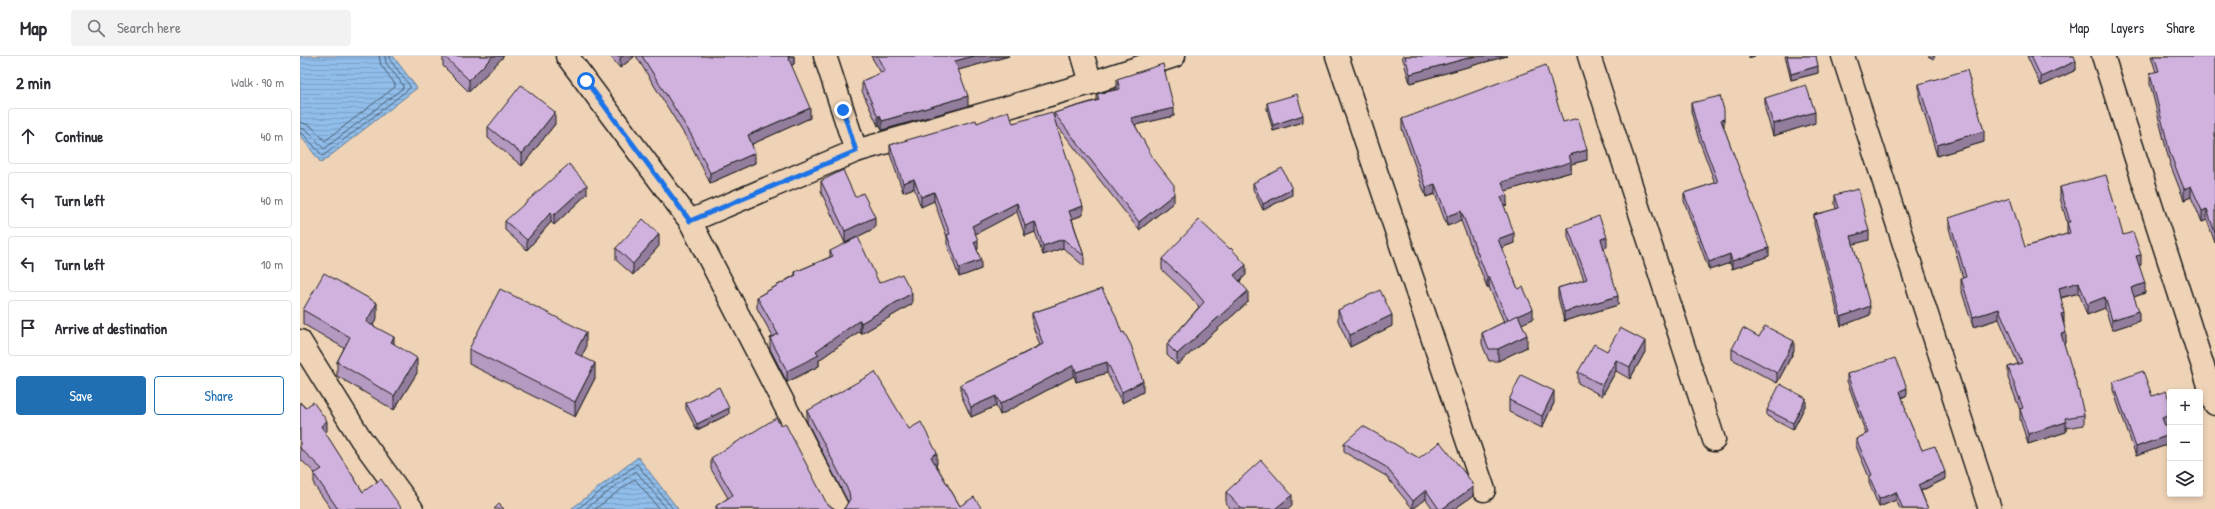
<!DOCTYPE html>
<meta charset="utf-8">
<style>
body{margin:0;font-family:"Patrick Hand",sans-serif;background:#f2f2f3;color:#2b2b33}
.controls{position:absolute;right:12px;bottom:12px;display:grid;overflow:hidden;border-radius:4px;box-shadow:0 2px 6px #0003}
.controls button{width:36px;height:36px;display:grid;place-items:center;padding:0;border:0;border-bottom:1px solid #e1e1e2;background:#fff;color:#2b2b33;font:20px sans-serif}
.stop{position:absolute;width:12px;height:12px;margin:-9px;border:3px solid #1a73e8;border-radius:50%;background:#fff}
.stop.end{background:#1a73e8;border-color:#fff;box-shadow:0 1px 4px #0008}
.list{margin:0;padding:0;list-style:none}
h2{display:flex;justify-content:space-between;align-items:center;height:52px;margin:0;padding:0 16px;font-size:17px}
h2 small{font-size:13px;font-weight:400;color:#7c7c81}
.list li{display:grid;grid-template-columns:26px 1fr auto;gap:12px;align-items:center;box-sizing:border-box;height:56px;margin:0 8px 8px;padding:0 8px;border:1px solid #e1e1e2;border-radius:4px}
.list b{display:block;font-size:15px;white-space:nowrap}
.list em{font-size:13px;font-style:normal;color:#7c7c81}
.actions{display:flex;gap:8px;padding:12px 16px}
.actions a{flex:1;padding:9px 0;border:1px solid #1f6fb2;border-radius:4px;text-align:center;font-size:14px;color:#1f6fb2}
.actions .main{background:#1f6fb2;color:#fff}
.icon{flex:none;width:22px;height:22px;fill:none;stroke:currentColor;stroke-width:2;stroke-linecap:round;stroke-linejoin:round}
.map{position:relative;flex:none;width:1915px;height:453px;overflow:hidden}
header{display:flex;align-items:center;gap:24px;box-sizing:border-box;height:56px;padding:0 20px;background:#fff;border-bottom:1px solid #e1e1e2}
header strong{font-size:19px}
nav{display:flex;gap:22px;margin-inline-start:auto;font-size:14px}
.search{width:280px;height:36px;background:#f2f2f3;display:flex;align-items:center;gap:10px;box-sizing:border-box;padding:0 14px;border-radius:4px;color:#7c7c81;font-size:15px}
main{display:flex}
aside{flex:1;background:#fff}
.map>svg:first-child{display:block}
</style>
<header>
<strong>Map</strong>
<div class="search"><svg class="icon" aria-label="search" viewBox="0 0 24 24"><circle cx="10" cy="10" r="6"/><path d="M15 15l6 6"/></svg>Search here</div>
<nav><a>Map</a><a>Layers</a><a>Share</a></nav>
</header>
<main>
<aside>
<h2>2 min<small>Walk · 90 m</small></h2>
<ul class="list">
<li><svg class="icon" aria-label="ahead" viewBox="0 0 24 24"><path d="M12 20V5M6 11l6-6 6 6"/></svg><div><b>Continue</b></div><em>40 m</em></li>
<li><svg class="icon" aria-label="left" viewBox="0 0 24 24"><path d="M17 20v-9H6M10 6l-5 5 5 5"/></svg><div><b>Turn left</b></div><em>40 m</em></li>
<li><svg class="icon" aria-label="left" viewBox="0 0 24 24"><path d="M17 20v-9H6M10 6l-5 5 5 5"/></svg><div><b>Turn left</b></div><em>10 m</em></li>
<li><svg class="icon" aria-label="arrive" viewBox="0 0 24 24"><path d="M6 21V4h12l-3 4 3 4H6"/></svg><div><b>Arrive at destination</b></div></li>
</ul>
<div class="actions"><a class="main">Save</a><a>Share</a></div>
</aside>
<div class="map">
<svg width="1915" height="453" viewBox="0 0 1915 453">
<defs>
<pattern id="water-rules" width="6" height="5" patternUnits="userSpaceOnUse"><rect width="6" height="5" fill="#90bdea"/><path d="M0 2.5h6" fill="none" stroke="#7ca2c8"/></pattern>
</defs>
<rect width="100%" height="100%" fill="#efd3b6"/>
<filter id="ink" filterUnits="userSpaceOnUse"><feTurbulence type="fractalNoise" baseFrequency=".025" numOctaves="2"/><feDisplacementMap in="SourceGraphic" scale="8" xChannelSelector="R" yChannelSelector="G"/><feConvolveMatrix kernelMatrix="1 2 1 2 8 2 1 2 1" color-interpolation-filters="sRGB"/></filter>
<g filter="url(#ink)">
<!-- water -->
<g fill="url(#water-rules)" stroke="#627d98">
<path d="M0,0H93L117,32L21,107L0,79Z"/>
<path d="M338,401L378,453H271Z"/>
</g>
<g fill="none" stroke-linecap="round" stroke-linejoin="round">
<!-- shore -->
<g stroke="#4a5c6e" stroke-width="1">
<path d="M0,66L11,70L25,85L95,31V28L81,9L79,0"/>
<path d="M0,72L8,75L24,93L103,32V29L86,7L85,0"/>
<path d="M0,77L4,79L23,100L110,32V30L90,4V0"/>
<path d="M277,453L337,408L373,453"/>
<path d="M285,453L336,415L367,453"/>
<path d="M295,453L335,423L359,453"/>
</g>
<defs>
<g id="minor">
<path d="M267,0L390,165L538,453"/>
<path d="M525,0L556,95"/>
<path d="M783,0L791,27"/>
<path d="M1037,0L1184,434"/>
<path d="M1289,0L1414,384"/>
<path d="M1543,0L1690,453"/>
<path d="M1803,0L1915,348"/>
<path d="M390,165L556,95L791,27L874,0"/>
<path d="M0,285L61,383L112,453"/>
</g>
</defs>
<!-- minor casing -->
<use href="#minor" stroke="#1c1c1c" stroke-width="25"/>
<!-- minor -->
<use href="#minor" stroke="#efd3b6" stroke-width="22"/>
</g>
<!-- wall -->
<g fill="#b499c0" stroke="#1c1c1c">
<path d="M143,0H204L169,36L143,10Z"/>
<path d="M310,0H335L320,12Z"/>
<path d="M336,0H494V8L491,10L510,62L452,88L455,107L410,127L392,91Z"/>
<path d="M571,0H709L658,14L668,50L582,74L580,69L578,70L562,35V25L581,17Z"/>
<path d="M1102,0H1207L1110,27Z"/>
<path d="M1485,0H1516L1518,17L1491,24Z"/>
<path d="M1628,0H1635L1633,3Z"/>
<path d="M1727,0H1774L1776,14L1741,30Z"/>
<path d="M1851,0H1915V187L1907,164L1902,166L1891,141L1884,144L1870,108L1850,28V17L1856,16Z"/>
<path d="M817,23L874,60L835,69L874,146L839,174L756,68L783,159L772,163L784,200V210L763,192L743,199L735,176L725,180L717,156L675,178L678,193L677,194L681,213L659,221L647,188V181L634,145L621,151L614,132L603,136L590,98V89L677,67H713L754,62V57L797,44V38L817,33Z"/>
<path d="M1619,28L1684,86L1637,100L1619,40Z"/>
<path d="M1465,42L1515,67L1473,80L1465,53Z"/>
<path d="M967,47L1003,66L973,75L967,53Z"/>
<path d="M1391,47L1424,72L1469,200L1432,213L1430,207L1409,214L1384,145V137L1415,127L1398,81L1391,55Z"/>
<path d="M1102,63L1263,66L1287,104L1271,108V116L1205,135L1207,149L1204,150L1214,187L1201,192L1218,233L1233,263L1222,267L1227,291L1198,305H1189L1182,288V277L1204,266L1189,231H1187L1161,165L1147,170L1135,138L1126,141L1102,73Z"/>
<path d="M255,68L222,110L188,82V71Z"/>
<path d="M521,125L575,172L545,187L521,136Z"/>
<path d="M953,127L992,139L963,154L953,133Z"/>
<path d="M1760,131L1823,179L1841,209L1839,210L1845,237L1834,241L1839,265L1812,274L1805,252L1787,259L1779,237L1761,242L1766,287L1764,288L1784,359V369L1766,372V376L1728,388L1720,363V354L1708,322V311L1718,308L1699,263L1673,271L1661,233V222H1663L1649,172V162L1725,191L1767,178V166L1760,142Z"/>
<path d="M287,138L254,169L251,166L227,194L205,174V165Z"/>
<path d="M1535,139L1569,184L1553,188L1570,259L1541,270L1514,168V159L1536,153L1535,148Z"/>
<path d="M1268,172L1307,191L1304,192L1318,249L1264,265L1258,241V232L1284,224L1268,181Z"/>
<path d="M359,190L333,219L316,204V192Z"/>
<path d="M530,195L612,248L561,278L560,275L519,304V310L487,326L470,293V282L473,281L457,252V241L495,219V216L530,201Z"/>
<path d="M862,203L946,219L940,225L948,246L877,309L867,299V288L899,251L889,239L862,214Z"/>
<path d="M802,233L843,336L822,347L807,317L776,326L774,320L700,359L696,350L671,361L661,339V328L690,315L740,289L732,268V257Z"/>
<path d="M3,254L77,262L73,269L94,288L117,317L94,354L37,320V306L44,292L3,268Z"/>
<path d="M1038,254L1092,270L1050,291L1038,265Z"/>
<path d="M1459,281L1494,295L1477,327L1432,303V293Z"/>
<path d="M286,292L281,300L295,322L275,361L169,308V293Z"/>
<path d="M1307,295L1345,296L1330,323L1316,315L1302,340L1278,327V316Z"/>
<path d="M1547,318L1607,339L1602,342L1606,358L1622,394L1645,423L1621,435L1628,453H1600L1596,444L1579,451L1569,427V421L1556,390V383L1566,378L1547,325Z"/>
<path d="M1813,326L1852,340L1870,346V368L1865,369L1869,388L1836,400L1813,334Z"/>
<path d="M1209,344L1254,347L1242,372L1209,356Z"/>
<path d="M0,346L27,375L25,377L63,436L102,453H31L14,429V418L15,417L0,403Z"/>
<path d="M386,347L429,358L397,374L386,353Z"/>
<path d="M1506,348L1493,374L1467,360V354Z"/>
<path d="M507,355L609,373L637,408L636,409L660,450L544,453L548,446L507,366Z"/>
<path d="M1044,387L1173,440L1154,453H1133L1126,443L1113,453L1086,420L1044,396Z"/>
<path d="M411,402L527,448L535,453H416V450L428,442L411,413Z"/>
<path d="M926,436L992,450L989,453H931L926,447Z"/>
</g>
<!-- shaded-wall -->
<g fill="#927d9c" stroke="#1c1c1c">
<path d="M193,0H204L169,36V24Z"/>
<path d="M323,0H335L320,12V2Z"/>
<path d="M490,0H494V8L488,11V1Z"/>
<path d="M674,0H709L655,15V5Z"/>
<path d="M1175,0H1207L1110,27V18Z"/>
<path d="M1449,0H1455L1449,2Z"/>
<path d="M1776,5V14L1741,30V21Z"/>
<path d="M1518,10V17L1491,24V18Z"/>
<path d="M668,40V50L582,74V65Z"/>
<path d="M510,52V62L448,90V79Z"/>
<path d="M874,52V60L831,70V62Z"/>
<path d="M255,56V68L222,110V98Z"/>
<path d="M1515,56V67L1473,80V68Z"/>
<path d="M580,59V69L578,70V61Z"/>
<path d="M1003,59V66L973,75V69Z"/>
<path d="M1424,63V71L1421,64Z"/>
<path d="M1684,75V86L1637,100V89Z"/>
<path d="M1287,94V104L1271,108V116L1202,136V126L1269,99Z"/>
<path d="M455,97V107L410,127V117Z"/>
<path d="M614,123V132L603,136V127Z"/>
<path d="M1135,128V138L1126,141V131Z"/>
<path d="M287,129V138L254,169V159Z"/>
<path d="M1891,130V141L1884,144V133Z"/>
<path d="M992,133V139L963,154V148Z"/>
<path d="M634,136V145L621,151V141Z"/>
<path d="M874,138V146L839,174V166Z"/>
<path d="M1207,139V149L1201,151V141Z"/>
<path d="M717,147V156L672,180V170Z"/>
<path d="M783,150V159L769,164V155Z"/>
<path d="M1907,153V164L1902,166V155Z"/>
<path d="M1161,155V165L1147,170V160Z"/>
<path d="M251,156V166L227,194V184Z"/>
<path d="M575,161V172L545,187V175Z"/>
<path d="M735,166V176L725,180V170Z"/>
<path d="M1569,175V184L1551,189V180Z"/>
<path d="M1214,177V187L1198,193V183Z"/>
<path d="M359,178V190L333,219V208Z"/>
<path d="M1307,181V191L1301,193V183Z"/>
<path d="M763,183V192L743,199V190Z"/>
<path d="M678,184V193L674,195V186Z"/>
<path d="M1469,192V200L1432,213V205Z"/>
<path d="M1430,198V207L1409,214V206Z"/>
<path d="M1841,199V209L1836,211V200Z"/>
<path d="M681,204V213L659,221V212Z"/>
<path d="M946,209V219L934,230V219Z"/>
<rect x="1187" y="221" width="2" height="10"/>
<path d="M1779,226V237L1759,242V232Z"/>
<path d="M1845,227V237L1831,242V232Z"/>
<path d="M948,235V246L877,309V298Z"/>
<path d="M612,237V248L561,278V267Z"/>
<path d="M1318,240V249L1264,265V256Z"/>
<path d="M1805,241V252L1787,259V248Z"/>
<path d="M77,247V262L66,280V266Z"/>
<path d="M1570,250V259L1541,270V261Z"/>
<path d="M1233,253V263L1208,274V264Z"/>
<path d="M1699,253V263L1673,271V261Z"/>
<path d="M1839,255V265L1812,274V264Z"/>
<path d="M1764,257V267L1761,258Z"/>
<path d="M1092,259V270L1050,291V279Z"/>
<path d="M560,264V275L519,304V310L487,326V315Z"/>
<path d="M286,276V292L275,312V297Z"/>
<path d="M1766,277V287L1761,289V278Z"/>
<path d="M1227,279V291L1198,305V293Z"/>
<path d="M94,281V296L91,286Z"/>
<path d="M1345,285V296L1330,323V311Z"/>
<path d="M1494,285V295L1477,327V317Z"/>
<path d="M117,302V317L94,354V340Z"/>
<path d="M1316,304V315L1302,340V329Z"/>
<path d="M807,306V317L776,326V316Z"/>
<path d="M295,307V322L275,361V346Z"/>
<path d="M774,309V320L700,359V348Z"/>
<path d="M843,325V336L822,347V336Z"/>
<path d="M1607,332V339L1600,342V335Z"/>
<path d="M1254,335V347L1242,372V360Z"/>
<path d="M696,340V350L671,361V351Z"/>
<path d="M1506,342V348L1493,374V367Z"/>
<path d="M429,352V358L397,374V368Z"/>
<path d="M1870,359V368L1862,370V362Z"/>
<path d="M27,365V375L21,381V370Z"/>
<path d="M1766,366V376L1728,388V378Z"/>
<path d="M1869,379V388L1836,400V391Z"/>
<path d="M637,397V408L631,412V401Z"/>
<path d="M1645,416V423L1618,436V429Z"/>
<path d="M1173,431V440L1154,453H1142Z"/>
<path d="M1126,434V443L1113,453V445Z"/>
<path d="M1596,436V444L1579,451V443Z"/>
<path d="M992,439V450L989,453H975Z"/>
</g>
<!-- building -->
<g fill="#d1b2df" stroke="#1c1c1c">
<path d="M144,0H193L169,24Z"/>
<path d="M342,0H490L488,1L510,52L448,79L455,97L410,117L392,80Z"/>
<path d="M577,0H674L655,5L668,40L582,65L580,59L578,61L562,25L585,15Z"/>
<path d="M1105,0H1175L1110,18Z"/>
<path d="M1487,0H1516L1518,10L1491,18Z"/>
<path d="M1731,0H1774L1776,5L1741,21Z"/>
<path d="M1854,0H1915V177L1907,153L1902,155L1891,130L1884,133L1870,97L1850,17L1859,15Z"/>
<path d="M863,8L874,52L831,62L853,102L874,129V138L839,166L754,57L799,44L797,38L820,33L817,23Z"/>
<path d="M1246,9L1263,66L1278,62L1287,94L1269,99L1271,106L1202,126L1207,139L1201,141L1214,177L1198,183L1218,233L1223,231L1233,253L1208,264L1189,221H1187L1161,155L1147,160L1135,128L1126,131L1102,63Z"/>
<path d="M1667,14L1684,75L1637,89L1619,28Z"/>
<path d="M221,29L255,56L222,98L188,71Z"/>
<path d="M1506,29L1515,56L1473,68L1465,42Z"/>
<path d="M997,38L1003,59L973,69L967,47Z"/>
<path d="M1420,40L1424,54V63L1421,64L1469,192L1432,205L1430,198L1409,206L1384,137L1418,126L1398,73L1391,47Z"/>
<path d="M708,55L713,67L752,56L783,150L769,155L784,200L763,183L743,190L735,166L725,170L717,147L672,170L678,184L674,186L681,204L659,212L647,179L650,178L634,136L621,141L614,123L603,127L590,89L676,64L677,67Z"/>
<path d="M269,108L287,129L254,159L251,156L227,184L205,165Z"/>
<path d="M982,112L992,133L963,148L953,127Z"/>
<path d="M543,114L555,141L563,137L575,161L545,175L521,125Z"/>
<path d="M1806,119L1823,179L1833,176L1841,199L1836,200L1845,227L1831,232L1839,255L1812,264L1805,241L1787,248L1779,226L1759,232L1764,257L1761,258L1766,277L1761,278L1779,336L1784,359L1765,362L1766,366L1728,378L1720,353L1723,352L1708,311L1722,307L1699,253L1673,261L1661,222L1666,221L1649,162L1710,142L1725,191L1770,177L1767,166H1770L1760,131Z"/>
<path d="M1558,133L1569,175L1551,180L1570,250L1541,261L1514,159L1539,152L1535,139Z"/>
<path d="M1299,160L1307,181L1301,183L1318,240L1264,256L1258,232L1287,223L1268,172Z"/>
<path d="M343,163L359,178L333,208L316,192Z"/>
<path d="M899,164L930,193L931,192L946,209L934,219L948,235L877,298L867,288L904,246L889,228L862,203Z"/>
<path d="M558,181L579,227L602,218L612,237L561,267L560,264L516,295L519,299L487,315L470,282L478,278L457,241L496,219L495,216L533,200L530,195Z"/>
<path d="M24,217L77,247L66,266L94,281L91,286L117,302L94,340L37,306L50,281L3,254Z"/>
<path d="M200,233L286,276L275,297L295,307L275,346L169,293Z"/>
<path d="M802,233L815,258L822,277L824,276L831,289L843,325L822,336L807,306L776,316L774,309L700,348L696,340L671,351L661,328L690,315L743,288L732,257Z"/>
<path d="M1080,234L1092,259L1050,279L1038,254Z"/>
<path d="M1218,259L1227,279L1198,293H1189L1182,277Z"/>
<path d="M1465,270L1494,285L1477,317L1432,293L1443,272L1459,281Z"/>
<path d="M1320,272L1345,285L1330,311L1316,304L1302,329L1278,316L1294,288L1307,295Z"/>
<path d="M1595,302L1607,332L1600,335L1606,354L1605,355L1622,394L1635,390L1645,416L1618,429L1628,453H1603L1596,436L1579,443L1569,420L1572,419L1556,383L1568,377L1547,318Z"/>
<path d="M1843,315L1852,340L1866,335L1870,346V359L1862,362L1869,379L1836,391L1813,326Z"/>
<path d="M575,316L609,373L621,366L637,397L631,401L660,450L674,441L682,453H543H544L550,443L549,436L507,355Z"/>
<path d="M1221,319L1254,335L1242,360L1209,344Z"/>
<path d="M1480,328L1506,342L1493,367L1467,354Z"/>
<path d="M419,331L429,352L397,368L386,347Z"/>
<path d="M0,346L5,352L13,346L27,365L21,370L63,436L81,423L102,453H38L14,418L22,413L0,392Z"/>
<path d="M476,362L481,370L485,367L527,448L535,453H418L416,450L433,439L411,402Z"/>
<path d="M1063,370L1119,402L1140,386L1171,425L1173,431L1142,453H1139L1126,434L1113,445L1086,411L1044,387Z"/>
<path d="M961,404L992,439L975,453H942L926,436Z"/>
<path d="M199,448L204,453H194Z"/>
</g>
</g>
<g fill="none" stroke-linecap="round" stroke-linejoin="round" filter="url(#ink)">
<!-- route -->
<path stroke="#1a73e8" stroke-width="5" d="M286,25L390,165L556,95L543,54"/>
</g>
</svg>
<div class="controls">
<button>+</button>
<button>−</button>
<button><svg class="icon" aria-label="layers" viewBox="0 0 24 24"><path d="M12 4l9 5-9 5-9-5zM3 14l9 5 9-5"/></svg></button>
</div>
<div class="stop" style="left:286px;top:25px"></div>
<div class="stop end" style="left:543px;top:54px"></div>
</div>
</main>
